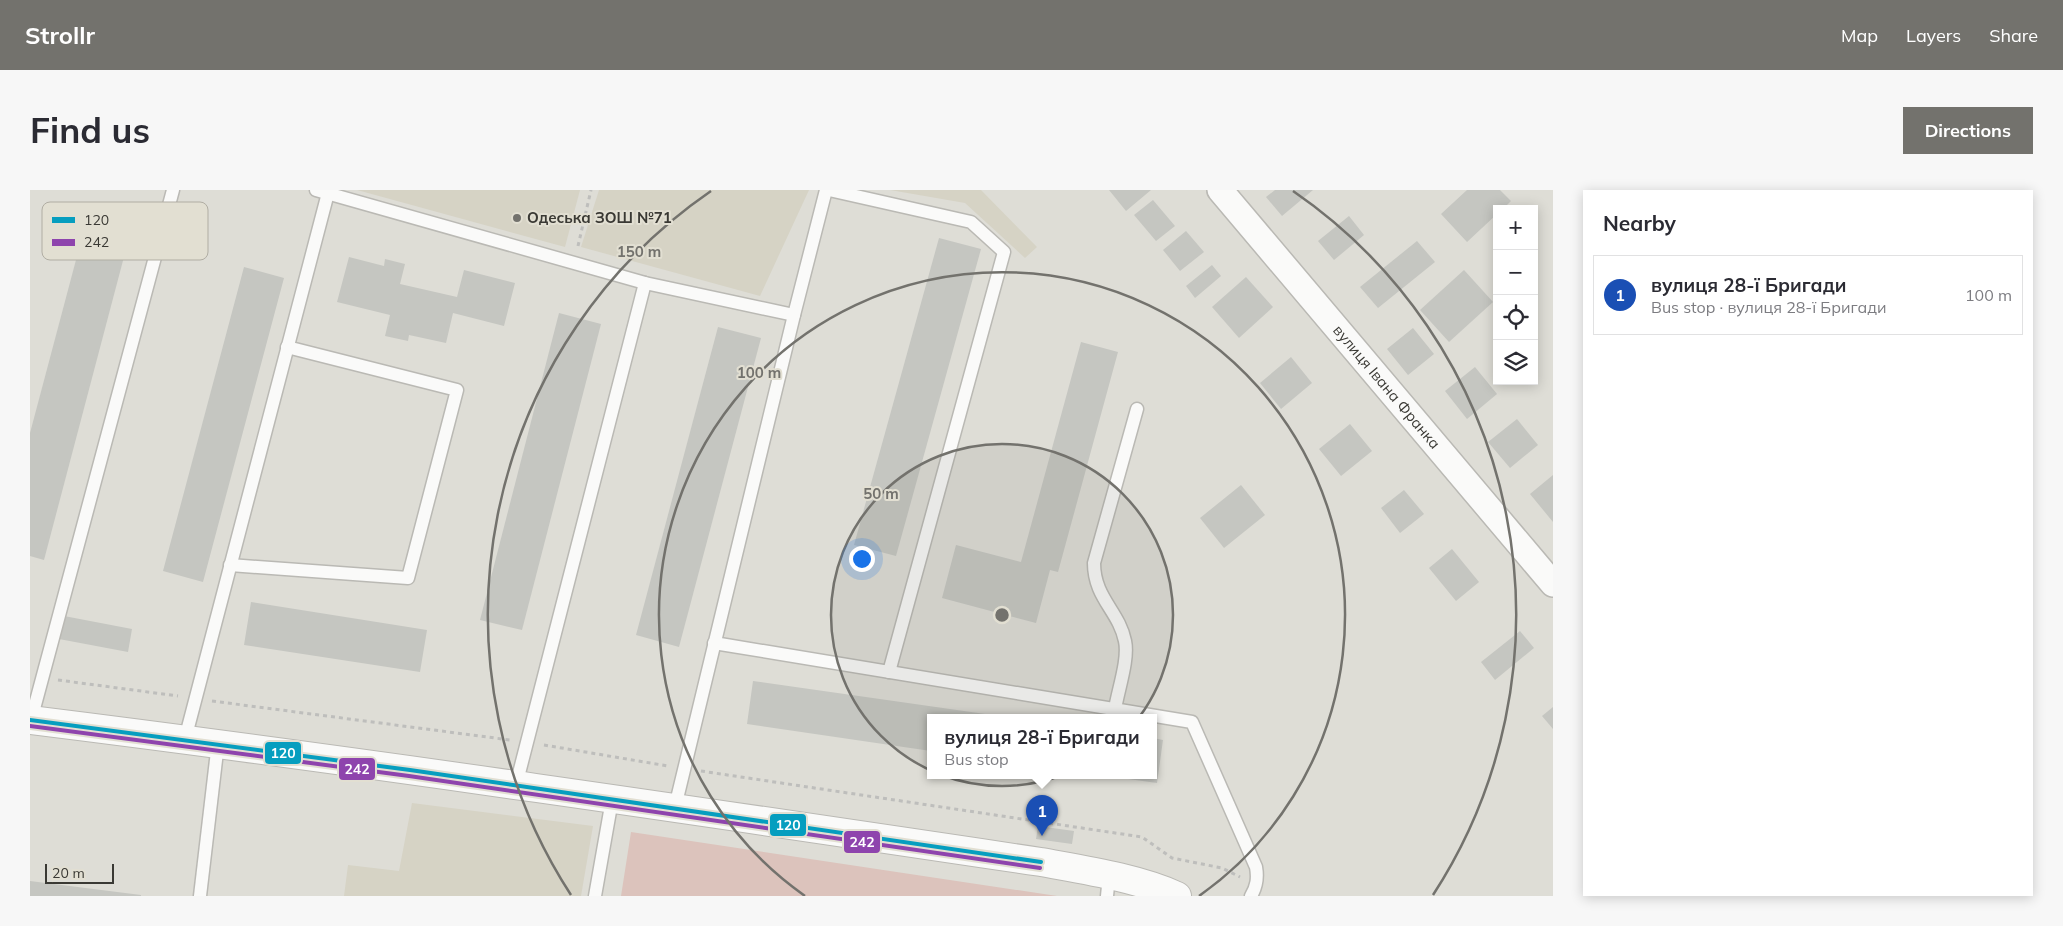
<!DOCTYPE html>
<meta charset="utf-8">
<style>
body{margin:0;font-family:Mulish,sans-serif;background:#f7f7f7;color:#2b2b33}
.controls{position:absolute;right:15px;top:15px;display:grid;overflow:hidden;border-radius:0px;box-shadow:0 2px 12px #0003}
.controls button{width:45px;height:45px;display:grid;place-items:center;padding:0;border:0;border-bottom:1px solid #e1e1e2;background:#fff;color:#2b2b33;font:25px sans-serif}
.scale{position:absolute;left:15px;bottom:12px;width:69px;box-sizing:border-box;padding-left:5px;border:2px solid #3a3934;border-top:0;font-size:14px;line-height:18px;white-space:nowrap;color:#3a3934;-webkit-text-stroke:4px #e2dfd2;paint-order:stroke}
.you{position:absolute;left:831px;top:368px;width:18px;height:18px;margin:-12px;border:4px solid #fff;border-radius:50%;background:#1a73e8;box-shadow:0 0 0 8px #1a73e833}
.badge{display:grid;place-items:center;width:32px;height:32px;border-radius:50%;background:#73726d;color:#fff;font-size:16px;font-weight:700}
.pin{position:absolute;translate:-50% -41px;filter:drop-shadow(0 1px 2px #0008)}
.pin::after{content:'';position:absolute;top:26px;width:18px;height:15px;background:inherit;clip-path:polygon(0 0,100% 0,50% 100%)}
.popup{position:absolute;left:897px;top:524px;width:230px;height:65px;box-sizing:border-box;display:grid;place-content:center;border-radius:0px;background:#fff;filter:drop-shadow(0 1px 4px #0005);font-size:16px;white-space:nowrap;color:#7c7c81}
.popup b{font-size:19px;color:#2b2b33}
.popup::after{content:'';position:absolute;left:50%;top:100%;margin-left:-10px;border:10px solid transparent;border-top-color:#fff}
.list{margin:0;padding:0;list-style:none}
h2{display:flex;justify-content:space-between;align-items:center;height:65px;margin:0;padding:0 20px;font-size:21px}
h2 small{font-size:16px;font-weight:400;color:#7c7c81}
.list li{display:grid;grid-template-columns:32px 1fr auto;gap:15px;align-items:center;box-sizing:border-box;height:80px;margin:0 10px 10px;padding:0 10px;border:1px solid #e1e1e2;border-radius:0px}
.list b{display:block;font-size:19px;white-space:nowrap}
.list p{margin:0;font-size:16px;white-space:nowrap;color:#7c7c81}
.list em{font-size:16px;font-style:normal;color:#7c7c81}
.icon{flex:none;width:28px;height:28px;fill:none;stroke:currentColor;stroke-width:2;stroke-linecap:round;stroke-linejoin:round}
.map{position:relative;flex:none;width:1523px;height:706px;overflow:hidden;border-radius:0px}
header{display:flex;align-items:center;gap:30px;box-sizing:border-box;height:70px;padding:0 25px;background:#73726d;color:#fff}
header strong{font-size:24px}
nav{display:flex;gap:28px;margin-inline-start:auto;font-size:18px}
.intro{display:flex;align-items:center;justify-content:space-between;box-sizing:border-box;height:120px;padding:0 30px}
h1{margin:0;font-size:35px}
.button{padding:12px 22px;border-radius:0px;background:#73726d;color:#fff;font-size:18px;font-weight:700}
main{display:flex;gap:30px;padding:0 30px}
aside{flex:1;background:#fff;border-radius:0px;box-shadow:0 2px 12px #0003}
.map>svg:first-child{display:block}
</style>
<header>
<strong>Strollr</strong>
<nav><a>Map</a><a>Layers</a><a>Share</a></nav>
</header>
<div class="intro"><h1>Find us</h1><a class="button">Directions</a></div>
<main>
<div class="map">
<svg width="1523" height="706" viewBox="0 0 1523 706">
<rect width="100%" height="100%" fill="#deddd6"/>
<!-- built -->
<g fill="#d6d3c5">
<path d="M327,0H550L535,57Z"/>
<path d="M569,0H779L730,106L551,57Z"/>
<path d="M860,0H951L1007,57L995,68L935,13Z"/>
<path d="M382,613L563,636L551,706H314L318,675L369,681Z"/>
</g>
<!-- green -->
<path fill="#dcc3bc" d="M601,642L1027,706H591Z"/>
<!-- building -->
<g fill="#c5c6c1">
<path d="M1079,0H1121L1096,21Z"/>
<path d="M1245,0H1283L1252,26L1236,7Z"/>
<path d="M1437,0H1470L1481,11L1473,19H1467V24L1437,52L1411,24Z"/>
<path d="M1123,10L1145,36L1126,51L1104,25Z"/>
<path d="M1319,26L1334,45L1304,70L1288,51Z"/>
<path d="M1156,41L1174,62L1150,81L1133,60Z"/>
<path d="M909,48L951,59L866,366L824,355Z"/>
<path d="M51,51L95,63L14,370L0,366V243Z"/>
<path d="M1387,51L1405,72L1348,118L1330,97Z"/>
<path d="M319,67L354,76L355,69L375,74L370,94L427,107L434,80L485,93L474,136L423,123L416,153L379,145L378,151L355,146L360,125L307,112Z"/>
<path d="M1182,75L1191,86L1165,108L1156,96Z"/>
<path d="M214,77L254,88L173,392L133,381Z"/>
<path d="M1434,80L1463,112L1419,152L1390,120Z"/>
<path d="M1216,87L1243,117L1209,148L1182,117Z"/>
<path d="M529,123L571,134L492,440L450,430Z"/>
<path d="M688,137L731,148L649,457L606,445Z"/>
<path d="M1383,138L1404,164L1378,185L1357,159Z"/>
<path d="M1051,152L1088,162L1028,382L1020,380L1006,433L912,408L926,355L991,372Z"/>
<path d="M1261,167L1282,193L1251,219L1230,193Z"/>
<path d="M1445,177L1467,204L1437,229L1415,201Z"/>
<path d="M1487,229L1508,255L1480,278L1458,252Z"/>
<path d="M1320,234L1342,261L1311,286L1289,259Z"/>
<path d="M1523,285V332L1500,304Z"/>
<path d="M1211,295L1235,325L1194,358L1170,328Z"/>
<path d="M1374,300L1394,324L1370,343L1351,318Z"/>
<path d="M1422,359L1449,392L1426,411L1399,378Z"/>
<path d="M221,412L397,440L390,482L214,455Z"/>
<path d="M34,426L102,439L98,462L29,449Z"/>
<path d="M1490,441L1504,458L1465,490L1451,472Z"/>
<path d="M723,491L969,526V527H901V561L717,534Z"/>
<path d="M1523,517V539L1512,526Z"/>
<path d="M1123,548L1133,550L1127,593L1077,586L1123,585Z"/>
<path d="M1008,636L1044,641L1042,654L1006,649Z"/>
<path d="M0,691L111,705V706H0Z"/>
</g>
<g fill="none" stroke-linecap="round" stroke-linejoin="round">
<defs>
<g id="lane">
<path d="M286,0L615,93L764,125"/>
<path d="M799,0L941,32L974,62L859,482"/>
<path d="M200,375L378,388L427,200L257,157"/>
<path d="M684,453L1162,532L1226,677C1228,688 1227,696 1221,706"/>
<path d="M1085,519C1088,500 1099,469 1095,451C1089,421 1064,408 1064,373L1107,219"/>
<path d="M1,530L143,0"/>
<path d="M155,549L298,3"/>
<path d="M486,595L615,93"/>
<path d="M645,617L764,125L796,0"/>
<path d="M170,706L188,553"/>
<path d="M565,706L582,610"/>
<path d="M1077,706L1079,686"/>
</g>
<g id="street">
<path id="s1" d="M1190,0L1523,394"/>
</g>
<path id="secondary" d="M0,530C338,572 675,622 1011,672C1054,680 1108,688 1147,706"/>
</defs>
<!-- lane casing -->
<use href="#lane" stroke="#bab9b4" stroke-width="15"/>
<!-- street casing -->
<use href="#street" stroke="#bab9b4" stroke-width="28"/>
<!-- secondary casing -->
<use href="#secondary" stroke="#bab9b4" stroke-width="30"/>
<!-- path -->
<g stroke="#bebebc" stroke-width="3" stroke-dasharray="4 4" stroke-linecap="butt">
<path d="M548,56L561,0"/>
<path d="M28,490L148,506"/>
<path d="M182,511L480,550"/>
<path d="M514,555L638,576"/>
<path d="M671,581L1112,647L1142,668L1192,678L1210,687"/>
</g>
<!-- lane -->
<use href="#lane" stroke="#fafaf9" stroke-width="12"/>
<!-- street -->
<use href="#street" stroke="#fafaf9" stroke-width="25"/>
<!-- secondary -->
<use href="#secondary" stroke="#fafaf9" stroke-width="28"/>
<defs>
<path id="bus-1" d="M0,530L380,580L1011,672"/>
<path id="bus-2" d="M0,536L379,586L1010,678"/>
</defs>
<!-- bus-1 casing -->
<use href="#bus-1" stroke="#e2dfd2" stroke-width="8"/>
<!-- bus-2 casing -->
<use href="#bus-2" stroke="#e2dfd2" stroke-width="8"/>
<!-- bus-1 -->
<use href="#bus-1" stroke="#069ebf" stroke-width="4"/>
<!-- bus-2 -->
<use href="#bus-2" stroke="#8e44ad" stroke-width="4"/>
</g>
<!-- distance rings -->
<circle cx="972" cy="425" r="171" fill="#73726d" fill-opacity=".12"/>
<g fill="none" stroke="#73726d" stroke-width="2.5">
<circle cx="972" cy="425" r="171"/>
<path d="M775 706A343 343 0 1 1 1169 706"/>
<path d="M541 705A514 514 0 0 1 681 1M1263 1A514 514 0 0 1 1403 705"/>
</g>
<!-- markers -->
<circle fill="#73726d" stroke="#e2dfd2" stroke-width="2" cx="487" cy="28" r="5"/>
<g text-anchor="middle" stroke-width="4" stroke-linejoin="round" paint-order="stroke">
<!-- poi labels -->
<g font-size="15" font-weight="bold" fill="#3a3934" stroke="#e2dfd2" text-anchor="start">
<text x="497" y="33">Одеська ЗОШ №71</text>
</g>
<!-- street labels -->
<g font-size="15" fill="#3a3934" stroke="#e2dfd2">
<text dy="5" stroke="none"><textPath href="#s1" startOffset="258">вулиця Івана Франка</textPath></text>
</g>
</g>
<!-- legend -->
<rect x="12" y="12" width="166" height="58" rx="8" fill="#e2dfd2" stroke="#b0ada3" stroke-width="1"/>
<rect x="22" y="27" width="23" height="6" fill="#069ebf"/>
<rect x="22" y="49" width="23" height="7" fill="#8e44ad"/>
<g font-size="14" fill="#3a3934">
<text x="54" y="35">120</text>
<text x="54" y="57">242</text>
</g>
<circle cx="972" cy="425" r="8" fill="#73726d" stroke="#e2dfd2" stroke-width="2.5"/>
<g font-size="15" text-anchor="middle" font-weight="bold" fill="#73726d" stroke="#e2dfd2" stroke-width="4" stroke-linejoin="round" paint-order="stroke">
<text x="609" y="67">150 m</text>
<text x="729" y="188">100 m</text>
<text x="851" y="309">50 m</text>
</g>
<g stroke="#e2dfd2" stroke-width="2">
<rect x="234" y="551" width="38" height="24" rx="5" fill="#069ebf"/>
<rect x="308" y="567" width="38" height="24" rx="5" fill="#8e44ad"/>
<rect x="739" y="623" width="38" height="24" rx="5" fill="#069ebf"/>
<rect x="813" y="640" width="38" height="24" rx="5" fill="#8e44ad"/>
</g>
<g font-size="14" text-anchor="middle" font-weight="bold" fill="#fff">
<text x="253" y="568">120</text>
<text x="327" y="584">242</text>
<text x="758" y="640">120</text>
<text x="832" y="657">242</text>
</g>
</svg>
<div class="controls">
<button>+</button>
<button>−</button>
<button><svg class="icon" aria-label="locate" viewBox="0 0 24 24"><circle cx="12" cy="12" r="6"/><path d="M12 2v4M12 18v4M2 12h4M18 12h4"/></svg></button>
<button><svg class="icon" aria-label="layers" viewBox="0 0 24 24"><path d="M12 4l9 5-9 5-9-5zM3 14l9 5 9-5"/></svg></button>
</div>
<div class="scale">20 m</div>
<div class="you"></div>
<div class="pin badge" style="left:1012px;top:646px;background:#1a4fb4">1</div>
<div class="popup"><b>вулиця 28-ї Бригади</b>Bus stop</div>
</div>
<aside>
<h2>Nearby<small></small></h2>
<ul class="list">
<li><span class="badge" style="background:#1a4fb4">1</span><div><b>вулиця 28-ї Бригади</b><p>Bus stop · вулиця 28-ї Бригади</p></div><em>100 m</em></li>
</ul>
</aside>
</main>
